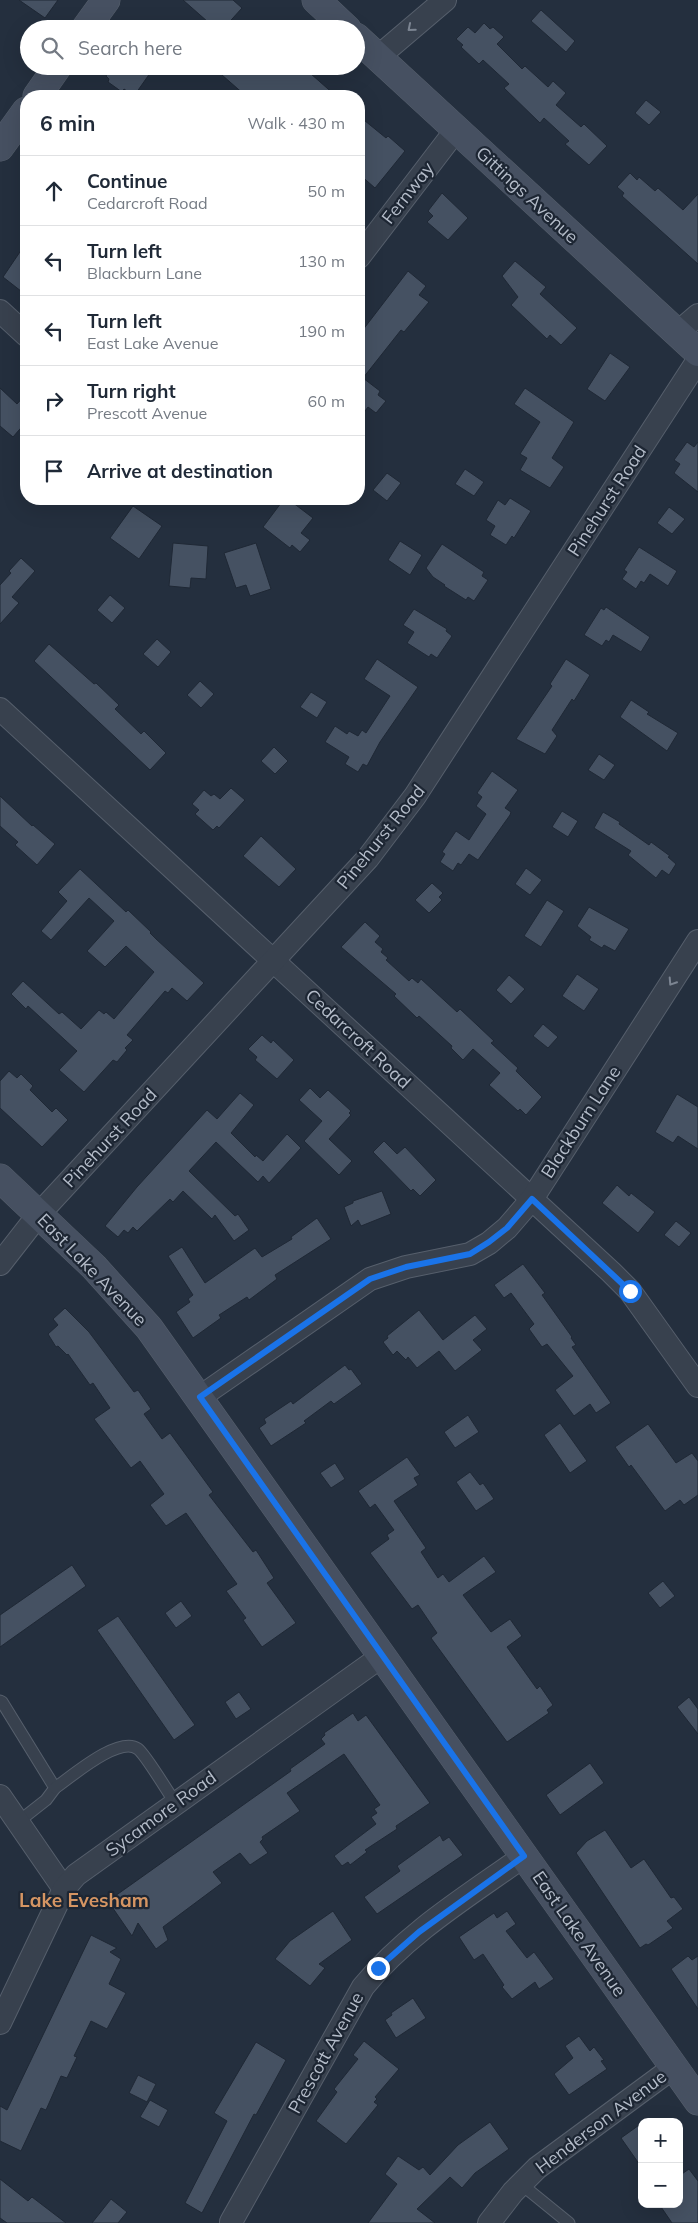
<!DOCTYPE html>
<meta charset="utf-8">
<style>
body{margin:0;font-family:Mulish,sans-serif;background:#f2f2f3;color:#1f2937}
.controls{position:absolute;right:15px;bottom:15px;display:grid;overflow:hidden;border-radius:10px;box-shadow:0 5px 20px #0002}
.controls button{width:45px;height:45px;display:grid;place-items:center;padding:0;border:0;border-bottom:1px solid #e0e1e3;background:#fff;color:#1f2937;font:25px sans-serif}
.stop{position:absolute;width:15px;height:15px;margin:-11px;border:4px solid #1a73e8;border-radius:50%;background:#fff}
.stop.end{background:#1a73e8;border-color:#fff;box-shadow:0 1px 5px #0008}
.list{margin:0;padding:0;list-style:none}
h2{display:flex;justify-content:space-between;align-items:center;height:65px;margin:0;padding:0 20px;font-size:21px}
h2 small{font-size:16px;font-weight:400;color:#747a83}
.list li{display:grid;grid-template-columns:32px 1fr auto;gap:15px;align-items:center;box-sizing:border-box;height:70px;padding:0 20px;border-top:1px solid #e0e1e3}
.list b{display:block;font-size:19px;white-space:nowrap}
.list p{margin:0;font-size:16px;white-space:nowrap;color:#747a83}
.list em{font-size:16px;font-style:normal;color:#747a83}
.icon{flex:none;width:28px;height:28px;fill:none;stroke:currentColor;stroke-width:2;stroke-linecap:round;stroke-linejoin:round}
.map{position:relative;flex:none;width:698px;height:2223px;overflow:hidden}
.search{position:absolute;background:#fff;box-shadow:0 5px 20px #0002;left:20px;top:20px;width:345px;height:55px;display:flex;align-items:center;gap:12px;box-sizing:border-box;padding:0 18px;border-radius:28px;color:#747a83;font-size:19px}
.panel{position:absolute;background:#fff;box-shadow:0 5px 20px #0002;left:20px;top:90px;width:345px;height:415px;border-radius:20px}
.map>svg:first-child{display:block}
</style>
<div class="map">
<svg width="698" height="2223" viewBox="0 0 698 2223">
<rect width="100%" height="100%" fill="#242f3e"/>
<!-- building -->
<g fill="#455162" stroke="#1f2835">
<path d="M19,0H58L45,18Z"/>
<path d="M183,0H233L242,8L223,29H216Z"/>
<path d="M541,10L575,41L566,52L531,21Z"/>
<path d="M484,23L490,29L493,27L504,37L497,44L522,69L525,66L548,87L553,81L566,93L556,105L581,127L584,124L607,146L589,165L565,144L569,141L544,118L540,123L504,88L509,84L483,60L479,64L461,47L463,45L456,39L468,27L475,33Z"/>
<path d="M113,66H155L134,96L124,89L122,92L108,82L109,79L106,76Z"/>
<path d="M231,66H302L336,96H246L222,75Z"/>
<path d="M646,100L661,112L649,125L635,113Z"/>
<path d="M359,116L386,138L388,136L405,151L375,188L359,174Z"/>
<path d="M630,173L637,180L639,177L655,191L658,188L683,210L698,194V264L622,196L624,193L617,187Z"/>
<path d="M442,193L468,218L448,240L427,222L433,216L428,211Z"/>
<path d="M26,243V295L3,277Z"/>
<path d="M515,261L546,287L540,294L577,328L561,345L550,335L547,339L511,305L518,297L502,276Z"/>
<path d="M408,271L426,286L419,295L429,302L404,332L401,330L363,378L380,391L378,395L386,401L376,413L368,407L359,419V335Z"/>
<path d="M610,353L630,367L605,401L587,389Z"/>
<path d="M0,388L17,404L26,394V422L13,437L0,426Z"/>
<path d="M525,388L574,422L552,458L564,467L550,488L520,470L527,458L520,454L540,422L514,404Z"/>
<path d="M687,442L694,447L698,442V492L674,473L680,464L674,460Z"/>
<path d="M465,469L484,482L474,496L455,484Z"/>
<path d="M387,473L401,483L387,501L373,490Z"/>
<path d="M510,498L531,511L514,538L512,536L506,545L490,535L495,526L486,520L498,500L505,505Z"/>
<path d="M284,499H288L313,518L301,533L310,540L300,552L292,545L290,548L263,527Z"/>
<path d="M133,506L162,526L139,559L110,538Z"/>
<path d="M669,507L685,519L672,534L657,523Z"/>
<path d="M400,541L422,555L410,575L388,560Z"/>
<path d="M173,543L208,546L206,579L191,578L190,588L169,586Z"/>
<path d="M256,543L271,589L250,596L246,585L236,588L224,553Z"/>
<path d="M442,544L484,572L482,576L488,580L474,601L468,597L466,600L444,586L445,585L433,577L426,568Z"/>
<path d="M639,547L677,571L668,586L650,574L644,583L641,581L636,589L622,579L627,572L624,570Z"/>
<path d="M21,558L35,571L12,597L19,603L0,624V585L11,573L9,571Z"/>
<path d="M110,595L125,608L112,623L97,610Z"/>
<path d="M606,607L650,637L641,652L613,635L609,642L606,640L602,646L584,635L601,608L604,610Z"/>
<path d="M414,609L447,629L446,631L452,636L437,658L431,654L429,657L407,643L414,632L403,625Z"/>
<path d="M157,639L171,652L158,667L143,654Z"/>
<path d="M49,644L94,684L96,683L119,705L115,709L141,734L144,731L166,753L150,770L34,661Z"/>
<path d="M377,659L418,687L380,742L367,766L363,764L358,772L345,764L349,757L325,742L335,726L347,734L349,731L358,736L362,730L366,733L390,696L364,679Z"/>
<path d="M566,659L590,675L574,701L572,699L552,730L557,736L545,754L516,739L552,686L550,684Z"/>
<path d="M200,681L214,694L201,708L187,695Z"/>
<path d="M311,692L327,702L317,718L300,707Z"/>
<path d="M631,700L649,712L647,714L678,733L667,751L620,717Z"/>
<path d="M274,747L288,761L275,774L261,761Z"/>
<path d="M599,754L615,765L604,780L588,770Z"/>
<path d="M492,771L518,790L505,808L511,812L510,815L478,860L469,854L461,865L458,863L453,871L440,862L445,854L442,852L456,831L469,840L486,814L476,806L482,797L477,793Z"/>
<path d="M231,788L245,800L219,828L217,826L213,830L195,814L199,810L192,804L204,790L211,796L214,794L220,799Z"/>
<path d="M0,796L32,826L33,825L55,844L37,865L15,845L18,842L0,826Z"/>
<path d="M562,811L578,821L568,837L552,827Z"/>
<path d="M603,812L620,822L619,824L649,845L651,842L670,856L668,857L676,864L669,875L662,870L656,878L628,855L631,851L594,828Z"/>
<path d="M261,836L296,869L279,887L243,856Z"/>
<path d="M526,868L542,880L530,895L515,884Z"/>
<path d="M80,869L126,912L128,910L151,932L150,933L156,939L204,983L187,1001L172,988L168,993L165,991L127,1035L133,1040L125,1048L127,1050L117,1062L113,1060L84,1092L59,1070L77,1051L28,1006L26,1009L11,994L23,981L59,1014L62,1012L81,1029L99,1010L104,1014L106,1012L114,1019L154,972L126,946L105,967L87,951L114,921L89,898L51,940L41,931L67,901L58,892Z"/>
<path d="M432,883L443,893L439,897L442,900L429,913L415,900Z"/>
<path d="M547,900L564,911L541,947L524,936Z"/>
<path d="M589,907L629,929L615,951L604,945L602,948L589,940L591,937L577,926Z"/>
<path d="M365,922L380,936L375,942L383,949L381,952L388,958L386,960L409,981L412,978L418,983L421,979L457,1012L460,1009L494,1041L491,1043L518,1068L516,1071L542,1097L526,1115L520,1109L518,1111L489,1085L500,1073L473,1049L463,1060L451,1048L452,1046L419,1016L417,1018L394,996L396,994L341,947Z"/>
<path d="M577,974L599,989L584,1011L562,996Z"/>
<path d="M509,975L525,989L511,1004L496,990Z"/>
<path d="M543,1024L558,1037L548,1048L533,1036Z"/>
<path d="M262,1035L271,1043L273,1040L294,1060L277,1079L255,1060L257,1057L248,1049Z"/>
<path d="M9,1071L17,1078L21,1074L33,1086L30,1090L52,1112L56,1108L68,1120L42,1147L0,1108V1081Z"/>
<path d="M310,1088L320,1098L328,1090L351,1111L349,1113L351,1115L329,1139L352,1161L339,1175L304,1141L322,1121L299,1100Z"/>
<path d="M240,1093L254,1105L231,1133L255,1157L256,1155L263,1161L287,1134L301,1148L269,1183L263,1176L258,1182L216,1142L189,1171L235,1216L238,1214L249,1230L234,1241L215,1215L212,1219L183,1191L173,1202L170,1199L137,1231L133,1227L128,1233L124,1230L118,1237L105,1226L137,1187L207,1110L217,1119Z"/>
<path d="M677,1094L698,1107V1149L678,1136L673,1143L655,1132Z"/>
<path d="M384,1141L397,1154L405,1147L436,1180L420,1196L413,1189L411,1191L373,1152Z"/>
<path d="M617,1185L629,1196L631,1193L655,1212L638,1233L602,1203Z"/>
<path d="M382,1191L391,1214L361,1226L358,1220L351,1226L344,1207L353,1203V1201Z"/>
<path d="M317,1218L331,1239L275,1275L277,1279L249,1300L247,1297L219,1315L221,1318L193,1338L176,1312L190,1302L188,1299L193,1295L168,1256L182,1247L205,1283L255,1248L262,1257L292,1239L291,1237Z"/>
<path d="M676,1221L691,1233L679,1247L664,1235Z"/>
<path d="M523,1264L545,1293L542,1295L572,1337L571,1338L576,1345L572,1347L611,1403L596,1413L590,1404L574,1416L555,1390L573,1376L547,1344L542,1347L529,1329L534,1324L511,1293L504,1298L494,1285Z"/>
<path d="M65,1308L89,1332L134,1392L138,1390L151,1409L144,1414L162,1439L170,1433L213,1492L209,1495L253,1552L256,1550L274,1578L267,1583L296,1623L262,1647L243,1620L246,1618L226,1591L237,1584L205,1540L186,1513L166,1526L150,1505L164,1494L140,1461L131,1468L94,1419L110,1408L93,1383L90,1385L68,1354L67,1355L58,1346L56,1347L48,1334L58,1325L53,1319Z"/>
<path d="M419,1310L443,1340L475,1315L487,1329L473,1340L482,1350L455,1371L439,1351L417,1368L408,1357L406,1360L397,1351L393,1355L383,1342L388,1338L387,1336Z"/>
<path d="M345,1365L349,1370L351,1369L362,1384L334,1404L331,1401L304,1421L306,1423L271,1446L259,1428L266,1423L264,1419L291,1401L293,1404Z"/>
<path d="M468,1415L479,1432L455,1448L444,1432Z"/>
<path d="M560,1423L587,1461L570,1473L544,1435Z"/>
<path d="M648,1424L676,1463L692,1453L698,1461V1495L684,1505L680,1500L665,1511L631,1465L629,1467L615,1447Z"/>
<path d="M407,1457L420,1475L414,1478L418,1485L394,1501L426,1548L421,1552L438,1578L443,1574L449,1582L484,1556L496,1572L463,1595L491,1632L510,1619L522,1636L507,1647L537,1689L540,1686L553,1705L547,1710L549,1713L507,1742L431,1638L437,1633L418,1605L412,1609L370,1553L389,1539L387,1535L394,1530L375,1504L370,1508L358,1491Z"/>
<path d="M335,1463L345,1479L331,1488L320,1473Z"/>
<path d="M470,1472L480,1485L483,1483L494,1499L476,1511L456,1482Z"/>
<path d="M72,1565L86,1586L0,1647V1615Z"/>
<path d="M663,1581L675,1596L660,1608L648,1593Z"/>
<path d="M181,1601L192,1616L176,1628L165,1613Z"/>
<path d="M118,1616L195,1725L174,1740L97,1630Z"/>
<path d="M239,1692L251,1709L236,1719L225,1702Z"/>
<path d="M689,1697L698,1709V1734L677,1707Z"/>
<path d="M353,1713L358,1721L366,1715L430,1803L396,1826L397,1829L365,1850L367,1852L350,1865L348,1862L342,1866L334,1856L376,1824L371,1817L377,1813L374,1809L380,1805L344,1754L287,1793L300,1811L262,1837L263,1839L260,1842L268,1853L250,1865L240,1853L213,1872L222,1883L163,1927L168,1940L156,1949L138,1923L132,1936L108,1901L291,1771L290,1769L325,1744L321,1739L325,1735L324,1733Z"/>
<path d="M590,1763L604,1783L560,1815L546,1795Z"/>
<path d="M605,1830L631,1868L644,1859L671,1898L674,1897L683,1909L667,1921L673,1928L648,1945L646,1944L640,1948L576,1853L587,1841Z"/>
<path d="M440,1835L443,1841L449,1837L463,1855L377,1914L364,1897L400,1871L397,1866Z"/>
<path d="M333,1911L352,1940L319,1964L325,1968L310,1986L275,1959L290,1941Z"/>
<path d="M507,1911L516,1924L506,1931L527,1958L534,1952L554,1979L539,1989L535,1982L512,1999L502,1987L504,1985L483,1954L474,1960L459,1937L494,1913L497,1918Z"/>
<path d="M91,1935L117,1948L110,1952L121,1959L109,1984L126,1993L107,2029L91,2021L74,2056L77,2057L67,2078L61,2076L46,2110L41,2108L21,2151L0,2141V2106L7,2110Z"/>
<path d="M688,1956L692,1960L698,1956V2009L671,1969Z"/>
<path d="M413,1998L426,2018L396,2038L385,2020L392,2015L391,2013Z"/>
<path d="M579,2036L590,2051L594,2047L604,2060L601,2061L607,2069L569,2095L554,2074L573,2058L565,2046Z"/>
<path d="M364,2041L399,2069L375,2097L377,2099L374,2102L378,2105L346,2144L316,2121L337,2092L334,2089L358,2059L353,2055Z"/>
<path d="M256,2042L286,2060L256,2115L254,2114L202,2213L185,2203L227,2121L214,2113Z"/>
<path d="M138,2075L156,2084L147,2102L129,2093Z"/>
<path d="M150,2100L168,2110L159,2127L140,2117Z"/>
<path d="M490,2122L509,2149L475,2173L462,2188L450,2177L417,2209L435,2223H368L397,2184L385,2174L398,2156L419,2170L423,2167L430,2175L458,2145Z"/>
<path d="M642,2123V2168L621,2138Z"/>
<path d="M689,2169L698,2181V2223H672L659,2204H679V2176Z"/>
<path d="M0,2179L28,2201L32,2197L66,2223H7L0,2218Z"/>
<path d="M111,2199L127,2212L118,2223H92Z"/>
</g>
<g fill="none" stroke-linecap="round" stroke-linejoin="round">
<defs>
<g id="lane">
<path d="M0,1701L2,1702L55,1788L46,1800L18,1822"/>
<path d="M55,1788C71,1777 119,1735 138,1749C146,1755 169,1794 176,1804"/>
<path d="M521,2184L569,2223"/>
</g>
<g id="street">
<path d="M378,57L445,0"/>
<path d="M359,257L456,130"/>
<path d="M0,311L26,335"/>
<path d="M677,333L698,315"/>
<path d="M0,709L611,1272L630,1291L698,1386"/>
<path d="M0,1264L39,1214L368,858L415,796L698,360"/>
<path d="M200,1397L370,1279L406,1267L470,1254L489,1243L507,1228L532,1199L698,941"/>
<path d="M0,1796L64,1889"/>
<path d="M0,2023L64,1889L76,1875L382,1656"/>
<path d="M231,2222L363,1987C407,1933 468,1896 524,1856"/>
<path d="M489,2223L513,2192L537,2168L674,2067"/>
</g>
<g id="secondary">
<path d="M316,0L347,29"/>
<path d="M85,29L106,0"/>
<path d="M356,37L698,352"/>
<path d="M37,96L58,66"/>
<path d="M0,147L26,111"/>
<path d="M0,1178L94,1267L149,1328L698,2101"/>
</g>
</defs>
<!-- lane casing -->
<use href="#lane" stroke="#565f6c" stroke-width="13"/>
<!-- street casing -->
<use href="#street" stroke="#565f6c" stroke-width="24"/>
<!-- secondary casing -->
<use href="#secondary" stroke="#565f6c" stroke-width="29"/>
<!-- lane -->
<use href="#lane" stroke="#38414e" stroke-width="11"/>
<!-- street -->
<use href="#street" stroke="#38414e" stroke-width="22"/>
<!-- secondary -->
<use href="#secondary" stroke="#465061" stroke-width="28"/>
</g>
<!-- one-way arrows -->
<defs><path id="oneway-chevron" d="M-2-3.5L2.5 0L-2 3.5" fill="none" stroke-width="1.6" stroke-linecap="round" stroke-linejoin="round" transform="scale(1.25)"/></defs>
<g stroke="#7c8592">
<use href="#oneway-chevron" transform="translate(411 28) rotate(140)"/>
<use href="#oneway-chevron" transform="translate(672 982) rotate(123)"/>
</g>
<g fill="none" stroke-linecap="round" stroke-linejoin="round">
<!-- route -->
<path stroke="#1a73e8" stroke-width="6" d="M378,1968L419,1932L524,1856L200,1397L370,1279L406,1267L470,1254L489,1242L507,1228L532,1199L630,1291"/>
</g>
<g text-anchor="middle" stroke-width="4.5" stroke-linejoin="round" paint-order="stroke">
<!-- street labels -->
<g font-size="18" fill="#b4bcc9" stroke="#1d2633">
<text transform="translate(408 193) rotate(-52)" y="6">Fernway</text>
<text transform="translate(527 195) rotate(43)" y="6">Gittings Avenue</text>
<text transform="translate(607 501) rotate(-57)" y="6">Pinehurst Road</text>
<text transform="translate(381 837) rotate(-51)" y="6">Pinehurst Road</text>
<text transform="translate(358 1039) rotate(43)" y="6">Cedarcroft Road</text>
<text transform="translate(581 1122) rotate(-57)" y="6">Blackburn Lane</text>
<text transform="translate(110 1138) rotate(-47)" y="6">Pinehurst Road</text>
<text transform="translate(92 1270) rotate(46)" y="6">East Lake Avenue</text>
<text transform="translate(161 1814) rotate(-36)" y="6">Sycamore Road</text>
<text transform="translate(579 1934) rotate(55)" y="6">East Lake Avenue</text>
<text transform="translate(326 2053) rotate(-61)" y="6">Prescott Avenue</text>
<text transform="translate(601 2122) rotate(-37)" y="6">Henderson Avenue</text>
</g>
<!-- neighbourhood labels -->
<g font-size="19" font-weight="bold" fill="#d59563" stroke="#1d2633">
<text x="84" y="1907">Lake Evesham</text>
</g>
</g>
</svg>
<div class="controls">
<button>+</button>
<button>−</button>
</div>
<div class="stop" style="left:630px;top:1291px"></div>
<div class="stop end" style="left:378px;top:1968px"></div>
<div class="search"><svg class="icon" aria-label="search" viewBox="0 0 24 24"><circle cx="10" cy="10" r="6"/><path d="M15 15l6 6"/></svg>Search here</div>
<section class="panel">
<h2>6 min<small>Walk · 430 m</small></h2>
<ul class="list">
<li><svg class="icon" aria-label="ahead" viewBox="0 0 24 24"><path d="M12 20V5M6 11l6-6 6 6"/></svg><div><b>Continue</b><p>Cedarcroft Road</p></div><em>50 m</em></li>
<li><svg class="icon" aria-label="left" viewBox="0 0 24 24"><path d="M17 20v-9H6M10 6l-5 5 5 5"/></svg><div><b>Turn left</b><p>Blackburn Lane</p></div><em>130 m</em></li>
<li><svg class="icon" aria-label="left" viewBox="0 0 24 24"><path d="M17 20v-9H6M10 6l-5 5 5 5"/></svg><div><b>Turn left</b><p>East Lake Avenue</p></div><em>190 m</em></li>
<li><svg class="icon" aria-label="right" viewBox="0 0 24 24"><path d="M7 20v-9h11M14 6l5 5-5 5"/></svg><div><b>Turn right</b><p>Prescott Avenue</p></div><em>60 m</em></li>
<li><svg class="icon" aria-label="arrive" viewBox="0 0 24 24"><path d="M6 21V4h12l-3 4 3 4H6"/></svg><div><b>Arrive at destination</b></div></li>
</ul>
</section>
</div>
